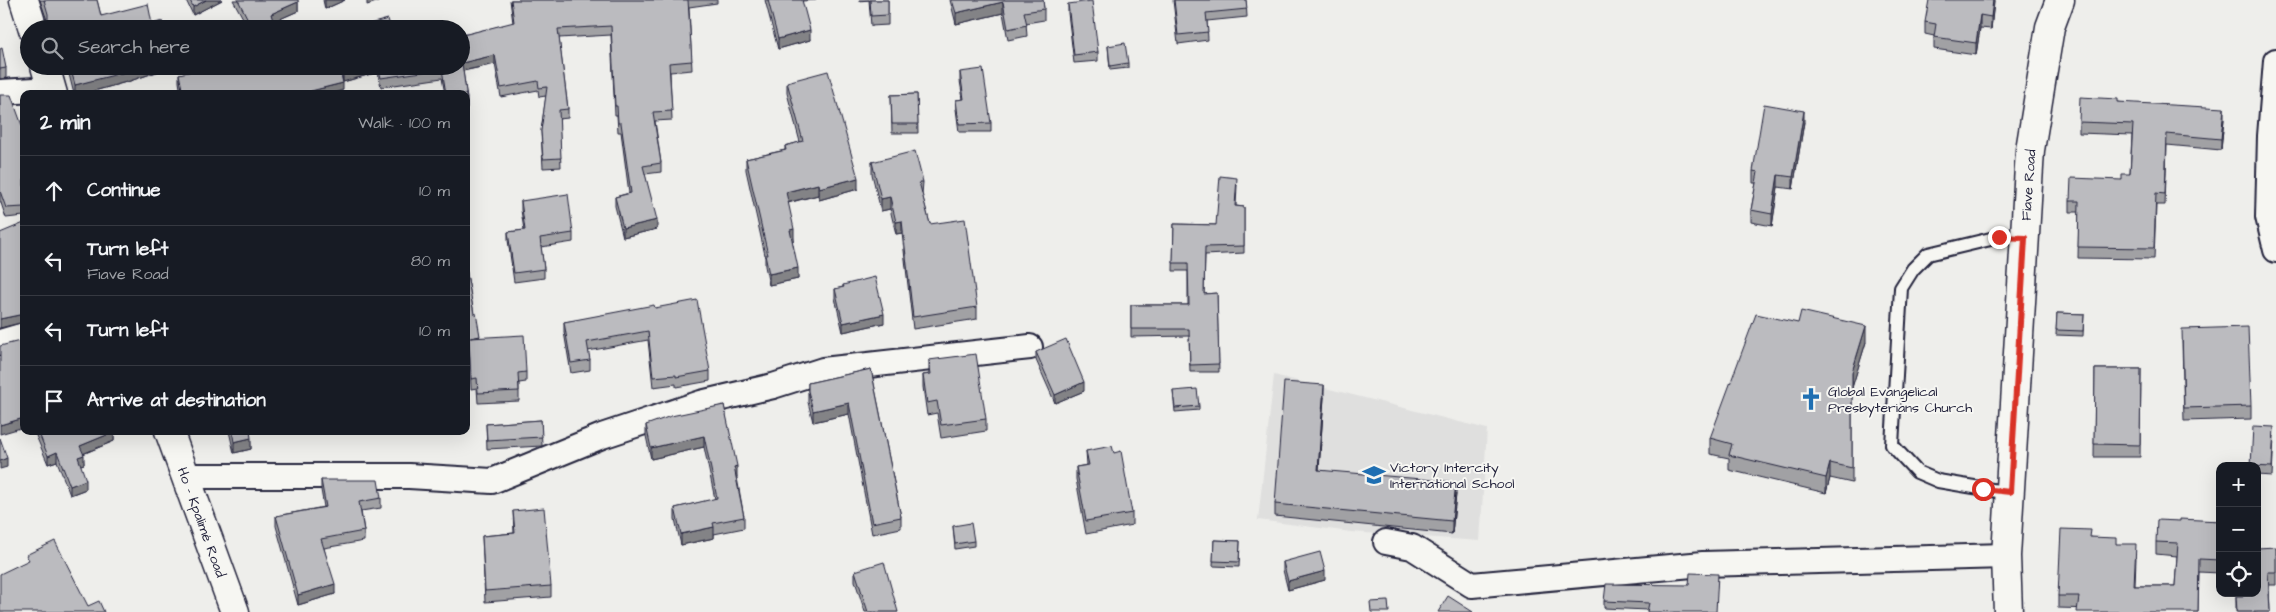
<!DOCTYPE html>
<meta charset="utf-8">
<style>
body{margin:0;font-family:"Architects Daughter",sans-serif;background:#20242c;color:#f1f3f6}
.controls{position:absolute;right:15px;bottom:15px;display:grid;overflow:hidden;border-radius:10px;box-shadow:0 5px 20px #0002}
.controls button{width:45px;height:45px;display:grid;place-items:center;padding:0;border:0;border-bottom:1px solid #363941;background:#171b24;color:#f1f3f6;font:25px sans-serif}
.stop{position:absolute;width:15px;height:15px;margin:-11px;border:4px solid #d93025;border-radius:50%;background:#fff}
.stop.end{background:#d93025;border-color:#fff;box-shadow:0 1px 5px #0008}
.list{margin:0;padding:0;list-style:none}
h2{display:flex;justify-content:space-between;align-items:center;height:65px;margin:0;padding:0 20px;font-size:21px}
h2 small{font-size:16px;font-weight:400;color:#9ea1a6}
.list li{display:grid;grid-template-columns:32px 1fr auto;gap:15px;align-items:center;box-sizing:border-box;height:70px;padding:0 20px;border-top:1px solid #363941}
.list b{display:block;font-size:19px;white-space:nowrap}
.list p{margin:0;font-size:16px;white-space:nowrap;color:#9ea1a6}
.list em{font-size:16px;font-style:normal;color:#9ea1a6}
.icon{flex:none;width:28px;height:28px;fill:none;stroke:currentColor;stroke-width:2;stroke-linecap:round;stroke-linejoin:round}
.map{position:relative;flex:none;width:2276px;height:612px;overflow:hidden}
.search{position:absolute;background:#171b24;box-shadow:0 5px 20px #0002;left:20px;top:20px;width:450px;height:55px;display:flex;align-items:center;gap:12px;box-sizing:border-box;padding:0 18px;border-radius:28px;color:#9ea1a6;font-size:19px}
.panel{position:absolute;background:#171b24;box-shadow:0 5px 20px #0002;left:20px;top:90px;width:450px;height:345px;border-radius:10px}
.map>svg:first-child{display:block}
</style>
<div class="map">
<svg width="2276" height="612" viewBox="0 0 2276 612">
<rect width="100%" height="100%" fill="#eeeeeb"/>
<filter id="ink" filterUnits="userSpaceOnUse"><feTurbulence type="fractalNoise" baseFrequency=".02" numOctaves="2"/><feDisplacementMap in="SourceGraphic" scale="10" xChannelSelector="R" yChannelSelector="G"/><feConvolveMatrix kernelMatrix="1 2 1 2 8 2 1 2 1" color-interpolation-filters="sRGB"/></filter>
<g filter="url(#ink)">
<!-- built -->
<path fill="#dfdfde" d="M1274,375L1487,429L1480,541L1351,532L1258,520Z"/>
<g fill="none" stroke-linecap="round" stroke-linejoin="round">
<defs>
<path id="lane" d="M2010,493L1938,481L1917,472L1892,445L1901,288L1913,269L1928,254L1999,237H2025"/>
<g id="street">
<path d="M2276,61L2270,136L2268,217L2276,250"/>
<path d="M0,92L52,89"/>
<path d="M0,342L24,335"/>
<path d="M185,476H409L492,481L602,436L701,403L773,386L823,370L1030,347"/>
<path d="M1386,542L1412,547L1472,585L1703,564L2006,556"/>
</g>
<g id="secondary">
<path d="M24,0L33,29"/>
<path d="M45,66L53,94"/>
<path d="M169,431L235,612"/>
<path d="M2008,612L2006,556L2030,150L2050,27L2060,0"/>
</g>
</defs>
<!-- lane casing -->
<use href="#lane" stroke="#22223b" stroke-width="16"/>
<!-- street casing -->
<use href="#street" stroke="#22223b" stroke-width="28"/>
<!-- secondary casing -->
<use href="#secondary" stroke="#22223b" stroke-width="31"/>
<!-- lane -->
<use href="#lane" stroke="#f6f6f2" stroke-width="12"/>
<!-- street -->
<use href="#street" stroke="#f6f6f2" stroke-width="24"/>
<!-- secondary -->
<use href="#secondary" stroke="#f6f6f2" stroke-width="28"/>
</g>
<!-- wall -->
<g fill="#a1a1a4" stroke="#22223b">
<path d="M40,0H97L101,16L152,24L164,29L48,23Z"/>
<path d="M186,0H222L193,15Z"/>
<path d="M233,0H298V11L273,22L274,29H249Z"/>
<path d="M323,0H345L325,9Z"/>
<path d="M510,0H717V3L689,7L692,70L670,72L672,120L655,121L661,163V172L645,174L657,229L623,237L615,206V197L629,193L621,132H618L617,115H615L611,35L559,38L568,109V118L559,119L561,167L543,168L541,131L546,96L539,97L538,90L501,97L495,64L463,71L467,99V108H466V94H445L442,78L381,87L378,72L343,82L340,66H461L463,35L513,23Z"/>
<path d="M765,0H816L802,1L810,40L778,49Z"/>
<path d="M859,0H888V25L871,26L869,0L859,1Z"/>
<path d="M950,0H1043L1044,9V20L1026,23L1027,36L1008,40L1003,13L956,24Z"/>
<path d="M1173,0H1246L1247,17L1207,21L1208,40L1178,44Z"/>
<path d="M1994,0L1991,29L1980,28L1976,55L1934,49V36L1925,34V22Z"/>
<path d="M1068,4L1098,52V61L1074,63L1068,13Z"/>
<path d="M1108,46L1128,63V68L1110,70Z"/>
<path d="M0,49L6,68V78L0,79Z"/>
<path d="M67,66H174L130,81L83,94H74Z"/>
<path d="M304,71L343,90L330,94H181L179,82V74Z"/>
<path d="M960,72L991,123V132H959L956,109V100L963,99L960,81Z"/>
<path d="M787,82L858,189L819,200L818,195L788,203L794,240H792L798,279L769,285L765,266V255L746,170V159L785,150V146L800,142L787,93Z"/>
<path d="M917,94L918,133H892L891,95Z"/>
<path d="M0,95L24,131V216L6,218L0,200Z"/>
<path d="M2118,102L2224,119L2221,150L2167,145L2165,205H2156L2154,259L2078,258L2079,212H2070V201L2122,180L2130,174L2132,135L2079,133V122Z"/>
<path d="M1804,122L1793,189L1778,187L1772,226L1751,222V210L1756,183H1753V171Z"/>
<path d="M872,162L923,182L922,194L930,224L977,307V319L913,329L902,233L896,234L890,209L881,211L872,174Z"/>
<path d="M1237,185L1236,206L1244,207V253L1205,255L1204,294L1217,293L1219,372H1190L1189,336L1131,337V305H1188V271H1173L1174,224L1216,225Z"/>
<path d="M521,201L573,233V242L541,247L544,269V278L514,282L508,240V232L524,230L521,210Z"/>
<path d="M466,268L474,314L480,338L526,372V382L519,383V401L478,403L477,388L471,389L469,349H466Z"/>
<path d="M843,285L884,323L843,332L835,298V289L843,287Z"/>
<path d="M655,308L710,371V381L676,387V384L653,387L648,340L588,351L590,360V370L571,373L564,332V322Z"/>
<path d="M2057,313L2084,314L2083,336L2056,335Z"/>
<path d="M2182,341L2251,406V419L2184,421Z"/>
<path d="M1866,342L1852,387V483L1830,478L1826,493L1729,470V458L1710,454V438Z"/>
<path d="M1036,352L1084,391L1055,403L1036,360Z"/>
<path d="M929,360L986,419V431L941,438L937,413L927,415L923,387V375L929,374Z"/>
<path d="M871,369L901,517V528L872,534L849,414L813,422L808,402V383Z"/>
<path d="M2095,369H2141L2140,457H2094Z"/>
<path d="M1173,391L1199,406V410L1175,412Z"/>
<path d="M1324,397L1319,470L1456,494L1452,534L1275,516V504Z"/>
<path d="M724,405L744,517V528L714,534V538L681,545L675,519V508L715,499L704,447L651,459L646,436V425Z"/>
<path d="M541,420L542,446L487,449L486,424Z"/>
<path d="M34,431H114V441L83,454L84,464L80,465L86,489L70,495L57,461L48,464Z"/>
<path d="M229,431H250L251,449L234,453Z"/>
<path d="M2274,436L2272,476L2257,475V466Z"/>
<path d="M1086,451L1114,453L1132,513V525L1086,534L1076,479V467L1087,465Z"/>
<path d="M321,480L381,498V508L361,511L364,531V541L324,548L335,594L298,605L276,526V516L324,507L321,490Z"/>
<path d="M513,511L551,586V597L485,602L482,536L514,533Z"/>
<path d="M2180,521H2220V573L2199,572L2198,612L2058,608V596L2091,537L2116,544L2136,557L2135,586H2175L2177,556L2156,554V542Z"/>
<path d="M953,526L974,541V546L955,549Z"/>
<path d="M1214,540L1240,541L1239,567L1213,566Z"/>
<path d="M2276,547V585H2269L2270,612H2236V596H2243V593H2257Z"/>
<path d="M1283,562L1325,580L1288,590L1283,570Z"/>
<path d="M855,571L898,612H865L855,581Z"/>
<path d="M1689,585L1647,610L1604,608V601Z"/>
</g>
<!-- shaded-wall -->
<g fill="#838386" stroke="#22223b">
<path d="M206,0H222L193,15V7Z"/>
<path d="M325,0H345L325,9Z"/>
<path d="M367,0H383L367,5Z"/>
<path d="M1993,0H1994V3L1991,29V17Z"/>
<path d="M298,2V11L271,23V14Z"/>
<path d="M1003,2V13L956,24V13Z"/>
<path d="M1980,15V28L1976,55V43Z"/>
<path d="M274,24V29H264Z"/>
<path d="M810,30V40L778,49V39Z"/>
<path d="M495,55V64L462,71V63Z"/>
<path d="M143,66H174L130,81L83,94H75V85Z"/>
<path d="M367,66H378V72L343,82V73Z"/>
<path d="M343,83V90L330,94H311V91Z"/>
<path d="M2224,108V119L2221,150V139Z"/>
<path d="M1804,111V122L1793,189V177Z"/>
<path d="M1778,175V187L1772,226V214Z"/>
<path d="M858,178V189L819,200V188Z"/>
<path d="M818,184V195L786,203V192Z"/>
<path d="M890,197V209L881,211V199Z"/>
<path d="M657,220V229L623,237V228Z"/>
<path d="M902,221V233L896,234V222Z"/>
<path d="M794,229V240L790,241V230Z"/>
<path d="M798,268V279L769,285V274Z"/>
<path d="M24,314V322L0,328V319Z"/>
<path d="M884,314V323L843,332V323Z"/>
<path d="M1866,326V342L1852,388V372Z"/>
<path d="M1084,382V391L1055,403V395Z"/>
<path d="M1324,385V397L1318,482V470Z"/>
<path d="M849,403V414L813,422V411Z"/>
<path d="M24,418V427L0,434V425Z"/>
<path d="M114,432V441L80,455V446Z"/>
<path d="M704,436V447L651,459V448Z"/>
<path d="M251,438V449L234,453V442Z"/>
<path d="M57,452V461L48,464V456Z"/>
<path d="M84,455V464L78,466V457Z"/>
<path d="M7,458V467L0,469V461Z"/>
<path d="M1830,463V478L1826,493V478Z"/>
<path d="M737,466V477L734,478V467Z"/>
<path d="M86,480V489L70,495V486Z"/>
<path d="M1456,482V494L1452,534V521Z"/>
<path d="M714,527V538L681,545V534Z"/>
<path d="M1325,571V580L1288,590V581Z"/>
<path d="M335,584V594L298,605V595Z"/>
</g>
<!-- building -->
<g fill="#bbbbbf" stroke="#22223b">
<path d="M44,0H97L101,16L148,4L152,24L162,21L164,29H45L48,21V14Z"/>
<path d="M190,0H206L193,7Z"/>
<path d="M238,0H298V2L271,14L274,24L264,29H253Z"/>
<path d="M511,0H688L692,61L669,63L672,111L653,112L661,163L643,166L657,220L623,228L615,197L631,193L621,123H618L617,106H615L611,26L558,29L568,109L559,110L561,158L543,159L541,131L547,87L539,88L538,81L501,88L495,55L462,63L467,99H466V94H446L442,69L381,78L378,66H461V38L464,37L463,35L514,22Z"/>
<path d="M768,0H802L810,30L778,39Z"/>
<path d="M870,0H888V15L871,16Z"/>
<path d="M952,0H1043L1044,9L1024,12L1027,25L1008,29L1003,2L956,13Z"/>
<path d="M1174,0H1246L1247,9L1206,13L1208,32L1178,35Z"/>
<path d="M1929,0H1993L1991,17L1980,15L1976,43L1934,37L1936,24L1925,22Z"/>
<path d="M1092,1L1098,52L1074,55L1068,4Z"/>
<path d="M388,19L391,29H351Z"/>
<path d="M1125,43L1128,63L1110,66L1108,46Z"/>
<path d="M2,48L6,68L0,69V49Z"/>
<path d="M70,66H143L130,71L75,85Z"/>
<path d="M216,66H304V71L322,66H339L343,83L311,91V94H183L179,74Z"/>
<path d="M342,66H367L343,73Z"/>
<path d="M983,69L991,123L959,124L956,100L964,99L960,72Z"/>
<path d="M828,71L858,178L819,188L818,184L786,192L794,229L790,230L798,268L769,274L765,255H768L746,159L786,150L785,146L803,141L787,82Z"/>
<path d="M917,94L918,124H892L891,95Z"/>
<path d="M0,95H11L24,131V207L6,208L0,191Z"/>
<path d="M2080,97L2118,99V102L2224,108L2221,139L2167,134L2165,194L2156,193L2154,248L2078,247L2079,201H2070L2071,178L2122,180V174H2130L2133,124L2079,122Z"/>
<path d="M1764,104L1804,111L1793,177L1778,175L1772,214L1751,210L1758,172L1753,171Z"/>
<path d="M915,151L923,182H919L930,224L965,219L977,307L913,317L902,221L896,222L890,197L881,199L872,162Z"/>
<path d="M1220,176L1237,178L1235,206L1244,207V246L1205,247L1204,294L1217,293L1219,364L1190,365L1189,329H1131V305H1189L1188,263H1173L1174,224L1216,225Z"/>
<path d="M568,194L573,233L540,238L544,269L514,273L508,232L525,230L521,201Z"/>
<path d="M24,223V314L0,319V233Z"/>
<path d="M466,268L474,314L476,313L480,336L470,338L524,335L526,372L518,373L519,391L478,393L477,378L471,379L469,339H466Z"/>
<path d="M875,277L884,314L843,323L835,289L844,287L843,285Z"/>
<path d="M697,300L710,371L676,377V375L653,377L648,331L587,342L590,360L571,363L564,322L654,305L655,308Z"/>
<path d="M1801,311L1866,326L1852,372V468L1830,463L1826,478L1729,455L1732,444L1710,438L1756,314L1798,323Z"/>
<path d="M2057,313L2084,314L2083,331L2056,330Z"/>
<path d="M2248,327L2251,406L2184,408L2182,329Z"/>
<path d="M1066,339L1084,382L1055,395L1036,352Z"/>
<path d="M24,340V418L0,425V346Z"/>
<path d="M976,354L986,419L941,425L937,401L927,403L923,375L931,374L929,360Z"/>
<path d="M871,369L901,517L872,523L849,403L813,411L808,391V383Z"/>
<path d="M2095,369H2141L2140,445L2094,444Z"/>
<path d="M1284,382L1324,385L1318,470L1456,482L1452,521L1275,504Z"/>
<path d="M1197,389L1199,406L1175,408L1173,391Z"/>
<path d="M724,405L737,466L734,467L744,517L713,523L714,527L681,534L675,508L717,498L704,436L651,448L646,425L671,416Z"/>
<path d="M541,420L542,437L487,440L486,424Z"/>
<path d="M2253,426L2274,427L2272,467L2251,466Z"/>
<path d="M38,431H114V432L80,446L84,455L78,457L86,480L70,486L57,452L48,456Z"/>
<path d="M232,431H250L251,438L234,442Z"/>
<path d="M0,438L7,458L0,461Z"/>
<path d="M1112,446L1114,453L1121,451L1132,513L1086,521L1076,467L1089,465L1086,451Z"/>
<path d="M321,480H378L381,498L359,502L364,531L321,539L335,584L298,595L276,516L326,507Z"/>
<path d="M544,508L551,586L485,591L482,536L515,533L513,511Z"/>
<path d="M2180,519L2220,521V560L2199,559L2198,612H2077L2079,596H2058L2061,529L2091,530L2090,537L2116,538V544H2136L2134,586H2175L2178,543L2156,542L2157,520L2180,521Z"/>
<path d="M971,523L974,541L955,544L953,526Z"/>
<path d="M1214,540L1240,541L1239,562L1213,561Z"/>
<path d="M55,541L88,606L99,601L104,612H0V574L29,560L26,555Z"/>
<path d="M2276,547V572H2268L2270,612H2237L2236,596H2244V593H2257V548Z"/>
<path d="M1320,552L1325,571L1288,581L1283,562Z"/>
<path d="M884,562L898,612H868L855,571Z"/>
<path d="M1690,573L1718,574L1716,612H1647L1649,603L1604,601L1606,584L1689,585Z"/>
<path d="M1448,596L1473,612H1438Z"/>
<path d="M1388,601L1389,612H1371L1370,602Z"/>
</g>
</g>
<g fill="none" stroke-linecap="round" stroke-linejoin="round" filter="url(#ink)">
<!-- route -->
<path stroke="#d93025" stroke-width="6" d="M1983,489L2010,492L2025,238L1999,237"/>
</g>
<!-- icons -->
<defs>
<symbol id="church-bare" viewBox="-9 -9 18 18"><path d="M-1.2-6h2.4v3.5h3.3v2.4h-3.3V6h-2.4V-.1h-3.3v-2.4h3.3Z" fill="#1f6fb2" stroke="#f6f6f2" stroke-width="2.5" paint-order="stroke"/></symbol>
<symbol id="school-bare" viewBox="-9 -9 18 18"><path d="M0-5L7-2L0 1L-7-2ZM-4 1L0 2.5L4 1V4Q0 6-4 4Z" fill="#1f6fb2" stroke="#f6f6f2" stroke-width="2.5" paint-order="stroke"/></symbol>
</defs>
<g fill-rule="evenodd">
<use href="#church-bare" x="1795" y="383" width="32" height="32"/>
<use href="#school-bare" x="1358" y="459" width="32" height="32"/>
</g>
<g text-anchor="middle" stroke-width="4" stroke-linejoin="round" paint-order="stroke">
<!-- street labels -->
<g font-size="14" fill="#22223b" stroke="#f6f6f2">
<text transform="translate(2028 185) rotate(-86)" y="5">Fiave Road</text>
<text transform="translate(202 522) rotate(70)" y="5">Ho - Kpalimé Road</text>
</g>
<!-- poi labels -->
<g font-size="14" fill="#22223b" stroke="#f6f6f2" text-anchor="start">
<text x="1828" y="396">Global Evangelical<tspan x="1828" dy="16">Presbyterians Church</tspan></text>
<text x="1390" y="472">Victory Intercity<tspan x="1390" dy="16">International School</tspan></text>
</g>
</g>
</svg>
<div class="controls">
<button>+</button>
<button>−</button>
<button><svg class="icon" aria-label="locate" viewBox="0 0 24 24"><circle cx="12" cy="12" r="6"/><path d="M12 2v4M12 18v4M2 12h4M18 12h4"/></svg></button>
</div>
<div class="stop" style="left:1983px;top:489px"></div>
<div class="stop end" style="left:1999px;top:237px"></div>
<div class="search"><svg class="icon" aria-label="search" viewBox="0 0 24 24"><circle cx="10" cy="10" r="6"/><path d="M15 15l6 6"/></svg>Search here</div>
<section class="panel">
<h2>2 min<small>Walk · 100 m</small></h2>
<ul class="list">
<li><svg class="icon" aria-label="ahead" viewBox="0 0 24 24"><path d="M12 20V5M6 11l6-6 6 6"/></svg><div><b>Continue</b></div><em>10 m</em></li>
<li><svg class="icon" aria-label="left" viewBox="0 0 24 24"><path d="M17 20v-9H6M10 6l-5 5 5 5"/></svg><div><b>Turn left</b><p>Fiave Road</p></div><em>80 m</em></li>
<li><svg class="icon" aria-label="left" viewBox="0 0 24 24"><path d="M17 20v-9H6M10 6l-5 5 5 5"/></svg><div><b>Turn left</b></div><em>10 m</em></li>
<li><svg class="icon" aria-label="arrive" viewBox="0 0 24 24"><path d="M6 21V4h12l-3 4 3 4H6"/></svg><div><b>Arrive at destination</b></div></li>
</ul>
</section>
</div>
